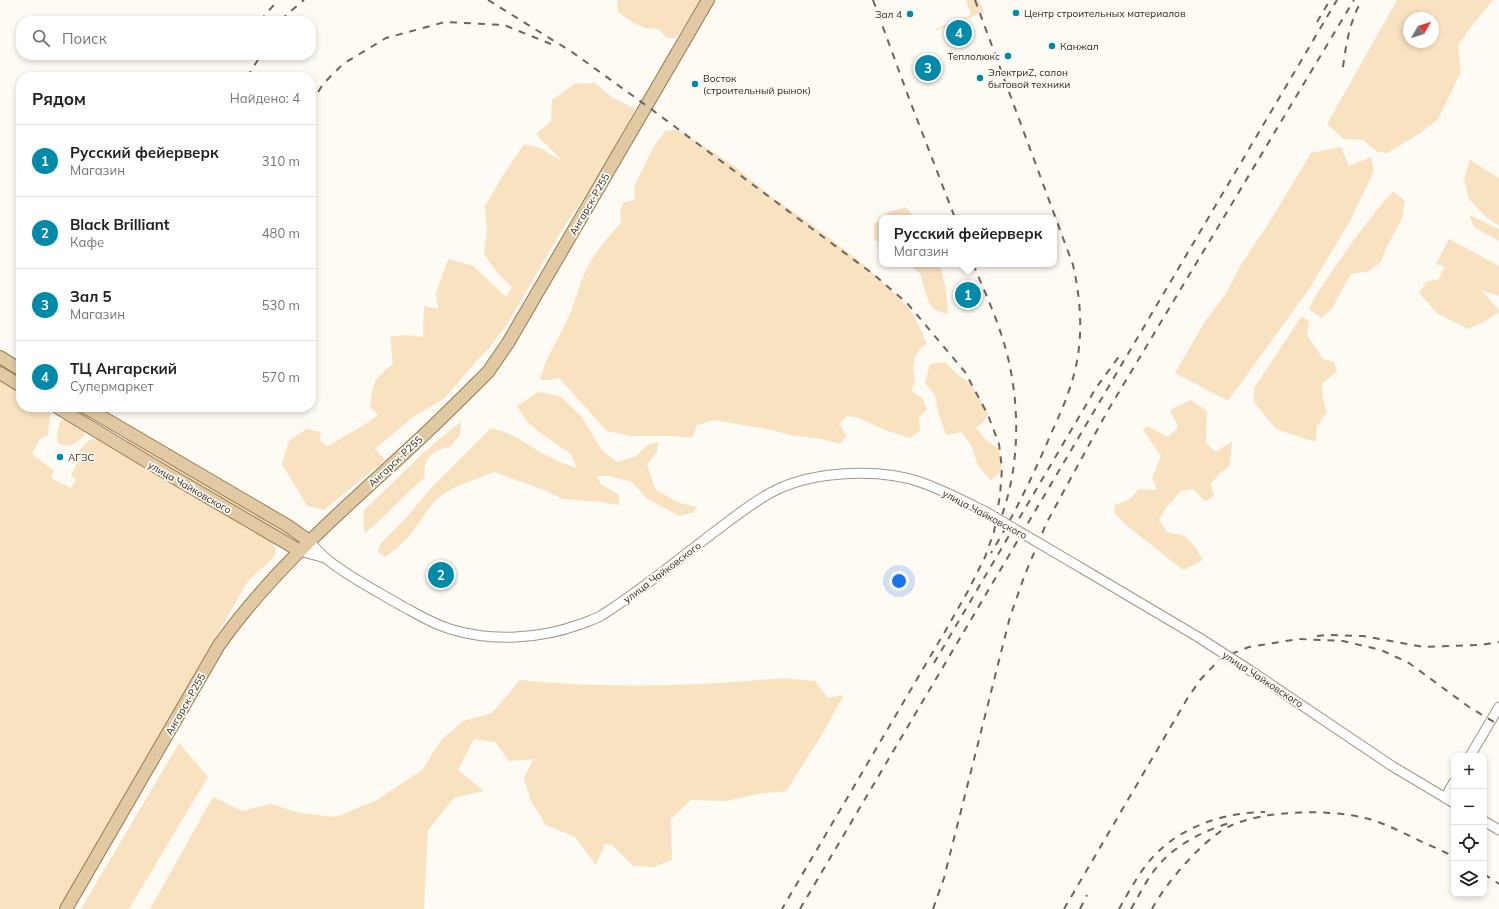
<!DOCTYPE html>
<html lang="ru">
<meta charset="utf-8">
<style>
body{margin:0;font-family:Mulish,sans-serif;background:#f6f6f6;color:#202124}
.controls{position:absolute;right:12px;bottom:12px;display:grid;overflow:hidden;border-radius:8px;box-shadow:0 2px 6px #0003}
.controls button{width:36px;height:36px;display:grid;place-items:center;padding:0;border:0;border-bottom:1px solid #e0e0e0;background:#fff;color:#202124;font:20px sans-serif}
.compass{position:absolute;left:1403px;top:12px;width:36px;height:36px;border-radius:50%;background:#fff;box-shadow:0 2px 6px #0003;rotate:51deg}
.you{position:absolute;left:899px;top:581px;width:14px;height:14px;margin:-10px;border:3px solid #fff;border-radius:50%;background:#1a73e8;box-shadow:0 0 0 6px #1a73e833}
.badge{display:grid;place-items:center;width:26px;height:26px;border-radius:50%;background:#008aa9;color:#fff;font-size:13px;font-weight:700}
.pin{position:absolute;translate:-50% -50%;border:2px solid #fff;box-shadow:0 1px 4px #0006}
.popup{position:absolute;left:879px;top:215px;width:178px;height:52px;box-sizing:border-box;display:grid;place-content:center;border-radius:8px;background:#fff;filter:drop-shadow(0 1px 3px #0005);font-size:13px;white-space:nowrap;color:#757577}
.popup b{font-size:15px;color:#202124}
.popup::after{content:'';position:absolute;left:50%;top:100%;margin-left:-8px;border:8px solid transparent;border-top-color:#fff}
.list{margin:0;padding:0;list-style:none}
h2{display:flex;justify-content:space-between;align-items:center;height:52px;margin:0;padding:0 16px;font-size:17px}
h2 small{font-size:13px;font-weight:400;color:#757577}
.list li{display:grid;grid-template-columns:26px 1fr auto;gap:12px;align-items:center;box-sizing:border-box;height:72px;padding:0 16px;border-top:1px solid #e0e0e0}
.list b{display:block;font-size:15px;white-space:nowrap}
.list p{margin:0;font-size:13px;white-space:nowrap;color:#757577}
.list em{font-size:13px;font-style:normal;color:#757577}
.icon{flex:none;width:22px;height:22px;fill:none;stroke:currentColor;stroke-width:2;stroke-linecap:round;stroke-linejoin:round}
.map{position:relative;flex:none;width:1499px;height:909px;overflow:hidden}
.search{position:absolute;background:#fff;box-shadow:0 2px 6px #0003;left:16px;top:16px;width:300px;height:44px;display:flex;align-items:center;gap:10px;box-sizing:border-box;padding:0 14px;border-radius:16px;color:#757577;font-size:15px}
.panel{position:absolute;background:#fff;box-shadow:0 2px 6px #0003;left:16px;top:72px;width:300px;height:340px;border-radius:16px}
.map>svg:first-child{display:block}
</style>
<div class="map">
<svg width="1499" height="909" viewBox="0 0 1499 909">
<rect width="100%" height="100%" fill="#fefaf4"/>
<!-- green -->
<g fill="#f9e2c0" fill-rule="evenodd">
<path d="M617,0H702L676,38H667L658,29L646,28L634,23L618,12Z"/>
<path d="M966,0H979L984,12L935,31L936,29L971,15Z"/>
<path d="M1397,0H1493L1474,23L1458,45L1461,72L1438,119L1419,134L1387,153L1378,152L1363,140L1344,139L1327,124ZM1409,18H1433V42H1409Z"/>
<path d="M595,83L613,98L635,109L605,165L563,228L506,326L490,347L472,366L445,398L413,417L375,449L385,460L324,510L307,506L282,464L289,441L306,429L321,432L319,440L328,446C345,435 363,427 378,415L370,407C373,382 373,380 393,364L390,337L405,335L423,337L424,306L438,309L436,293L448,259L473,266L506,297L512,287L496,271L484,254L487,231L485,206L502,177L524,144L540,148L562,161L536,134L551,121L552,100L574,84Z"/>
<path d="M675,130L682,132L737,168L769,195L811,224L859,261L900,298L913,314L927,343L920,349L915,357L913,368L915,382L911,391L923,399L927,410L919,417L920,431L910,438L885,430L859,418L847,416L839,424L847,436L840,444L821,439L791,435L767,429L714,420L697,425L692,438L675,436H632L607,431L559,378L550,380H540C546,356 560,337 569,316C575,302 578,288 584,275C592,255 606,239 621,223L620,213L623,203L635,199L634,187L653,148L665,131Z"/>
<path d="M1341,147L1349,166L1371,157L1374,171L1350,221L1309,289L1228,401L1175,373L1206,320L1225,295L1242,263L1267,226L1311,153Z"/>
<path d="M1470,160L1499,178V226L1485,216L1469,199L1464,179Z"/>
<path d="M1393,191L1405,201L1402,219L1386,248L1381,262L1369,271L1351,274L1331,310L1321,318L1309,309C1317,292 1327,279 1337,264C1354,239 1373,214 1393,191Z"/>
<path d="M906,207L915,218H882V246L874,239V224L889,212Z"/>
<path d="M1469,215L1499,229V241L1474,227Z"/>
<path d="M1449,239L1499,266V296L1481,290L1499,310V312L1484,322L1468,329L1437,313L1419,293L1427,281L1438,280L1445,267L1436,264Z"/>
<path d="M907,264H940L946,290L948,314C945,313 939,312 936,310C927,305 923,282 920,273Z"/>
<path d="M1301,317L1309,320L1307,335L1323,359L1334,362L1337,371L1322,384L1323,399L1327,412L1317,426L1316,442L1276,429L1254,402V388Z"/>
<path d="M945,362L957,374L970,383L989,414L983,422L976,428L986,440L999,449L1002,470L991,481L978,466L972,447L962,432L946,435L938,412L935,395L925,383L930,364Z"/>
<path d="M0,379L21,392V407H46L51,410L48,435L40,439L32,454L54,471L51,478L71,488L76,480L71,475L79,459V451L89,440L98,439L273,543L276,553C268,564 258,571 248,581L59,909H0Z"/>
<path d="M538,392L560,396L581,416L602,450L617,462L635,457L649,444L658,442L657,452L647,464L655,489L679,503L697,507L693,513L679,516L646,498L632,482L609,476H597L601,484L618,494L620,505L601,502L563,499L539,488L494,472C476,480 457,484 441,496C427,507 420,524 408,537C402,544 394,551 385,557L378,552L380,544L408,516L429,490L491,428C498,430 505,432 512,435C533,447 553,462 577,468L571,454L543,435L527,422L517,406Z"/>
<path d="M1191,400L1207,411L1206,443L1216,452L1232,441L1230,465L1218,475L1211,484L1214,496L1205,501L1193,489L1181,491L1166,508L1159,520L1167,532L1185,536L1195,547L1203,560L1183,570L1126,525L1114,512L1115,505L1130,499L1139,489L1157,490L1152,478L1161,456L1143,430L1147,426L1168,437L1178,427L1170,410Z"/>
<path d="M66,418L85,430L84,436C75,444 69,449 58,443L57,434L60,422Z"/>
<path d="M461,422L460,435L449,448C441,447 429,454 426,462C424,467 425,474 424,478C403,496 386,516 365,533L363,522L364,510C396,481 425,448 461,422Z"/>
<path d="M129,436L292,533L289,539L125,443Z"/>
<path d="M783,678L815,681L828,698L844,695L818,741L786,791L758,794L726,801L691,800L671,819L672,860L654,867L633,866L612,845L605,844L596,865L575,837L546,825L531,801L524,778L533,759L509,761L495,742L474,739L458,770L484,791L454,798L428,830L424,909H150L213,797L242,811L271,804L300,813L336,817L375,801L422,770L441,740L463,721L492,713L520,680C608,689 695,686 783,678Z"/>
<path d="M179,743L208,777L129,909H81Z"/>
</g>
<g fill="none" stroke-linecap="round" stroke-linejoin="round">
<defs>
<g id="minor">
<path d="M309,541C315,547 321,555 328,560C350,578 377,591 402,606C417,614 433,624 450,629C492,642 540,639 581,624C588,621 596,619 602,615C639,592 674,563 709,536C731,520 753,501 778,489C817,471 880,468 920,482C943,490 964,501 986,512"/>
<path d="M300,551L325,558"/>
<path d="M1078,566L1198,637"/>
<path d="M1251,671L1392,766L1454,803"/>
<path d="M1470,756L1499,707"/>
<path d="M1445,798L1454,782"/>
<path d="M1484,821L1499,830"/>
</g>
<g id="major">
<path d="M0,357L21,370"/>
<path d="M0,373L21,386"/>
<path d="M57,407L153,465L300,551"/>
<path d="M85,407L288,526L309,541"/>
<path d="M66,909L219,645C273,569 344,509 412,446C438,422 463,397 488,372L508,343L708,0"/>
</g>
</defs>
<!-- minor casing -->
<use href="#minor" stroke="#a09788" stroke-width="11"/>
<!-- major casing -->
<use href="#major" stroke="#957a4e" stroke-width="14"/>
<!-- minor -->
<use href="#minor" stroke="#fff" stroke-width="9"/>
<!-- major -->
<use href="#major" stroke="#e1c9a3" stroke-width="12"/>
<!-- rail -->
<g stroke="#69655f" stroke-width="2" stroke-dasharray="7 7" stroke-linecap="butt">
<path d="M488,0L572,52L647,106L873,274L907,303L965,372L988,415L999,444L1002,469L1000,495L994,532L985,557L968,591L947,628L782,909"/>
<path d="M873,0L910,101L955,218"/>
<path d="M975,0L1073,265C1080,296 1083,329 1077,361C1072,388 1061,412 1050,436C1033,476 1014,515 991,553"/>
<path d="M260,21L278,0"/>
<path d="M282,21L286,15L304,0"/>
<path d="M1317,22L1330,0"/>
<path d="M1343,67C1346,44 1350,20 1362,0"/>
<path d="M247,77L261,55"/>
<path d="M311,104L323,84L343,64L386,38L445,22L504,25L551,44"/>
<path d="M973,264C984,290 996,316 1004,343C1021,400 1021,468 999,523"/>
<path d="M1317,636L1328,635L1363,636L1424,647L1480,645L1499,642"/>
<path d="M934,663L1096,388L1120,355"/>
<path d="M1484,874L1499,884"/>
<path d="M800,909L1337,0"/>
<path d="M933,909L944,878L1010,617L1024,577L1046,524L1072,476L1107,412L1354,0"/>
<path d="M1064,909L1187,699L1200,680L1221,658L1249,647L1298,639L1343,641L1381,650L1409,663L1469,707L1499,725"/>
<path d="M1080,909L1087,895"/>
<path d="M1119,909C1131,888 1143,865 1161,849C1188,824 1230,812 1265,812"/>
<path d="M1131,909C1138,897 1145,883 1153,872C1171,847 1202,831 1230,823"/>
<path d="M1152,909C1165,884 1204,838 1230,826C1264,810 1329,809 1365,818C1382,822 1399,831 1416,839C1428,845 1442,850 1454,857"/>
</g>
<defs>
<g id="minor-bridge">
<path d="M986,512L1078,566"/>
<path d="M1198,637L1251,671"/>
</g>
</defs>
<!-- minor-bridge casing -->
<use href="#minor-bridge" stroke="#a09788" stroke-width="11" stroke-linecap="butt"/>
<!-- minor-bridge -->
<use href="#minor-bridge" stroke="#fff" stroke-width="9"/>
</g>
<!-- markers -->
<g fill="#008aa9" stroke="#fefaf4" stroke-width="1.5">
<circle cx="1016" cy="13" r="4"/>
<circle cx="910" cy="14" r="4"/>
<circle cx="1052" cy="46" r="4"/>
<circle cx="1008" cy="56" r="4"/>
<circle cx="980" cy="78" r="4"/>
<circle cx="695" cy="84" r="4"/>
<circle cx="60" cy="457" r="4"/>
</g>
<g text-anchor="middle" stroke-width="3.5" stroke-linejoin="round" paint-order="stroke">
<!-- poi labels -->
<g font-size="10" fill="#2e2a24" stroke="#fefaf4" text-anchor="start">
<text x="1024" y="17">Центр строительных материалов</text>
<text x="902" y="18" text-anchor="end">Зал 4</text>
<text x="1060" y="50">Канжал</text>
<text x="1000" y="60" text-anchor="end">Теплолюкс</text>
<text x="988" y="76">ЭлектриZ, салон<tspan x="988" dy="12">бытовой техники</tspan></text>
<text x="703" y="82">Восток<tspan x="703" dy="12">(строительный рынок)</tspan></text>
<text x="68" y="461">АГЗС</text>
</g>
<!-- street labels -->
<g font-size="10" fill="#2e2a24" stroke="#fefaf4">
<text transform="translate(589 204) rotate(-60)" y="4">Ангарск-Р255</text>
<text transform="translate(395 461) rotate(-43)" y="4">Ангарск-Р255</text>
<text transform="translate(190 487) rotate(30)" y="4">улица Чайковского</text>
<text transform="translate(985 514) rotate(28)" y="4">улица Чайковского</text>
<text transform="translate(662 572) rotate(-37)" y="4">улица Чайковского</text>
<text transform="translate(1263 679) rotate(33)" y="4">улица Чайковского</text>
<text transform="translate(185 704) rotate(-60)" y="4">Ангарск-Р255</text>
</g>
</g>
</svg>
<div class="controls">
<button>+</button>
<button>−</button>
<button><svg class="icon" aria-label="locate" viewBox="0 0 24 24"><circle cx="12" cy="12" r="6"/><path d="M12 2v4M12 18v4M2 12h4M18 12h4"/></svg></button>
<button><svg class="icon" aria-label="layers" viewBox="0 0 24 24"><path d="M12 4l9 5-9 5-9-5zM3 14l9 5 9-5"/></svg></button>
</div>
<svg class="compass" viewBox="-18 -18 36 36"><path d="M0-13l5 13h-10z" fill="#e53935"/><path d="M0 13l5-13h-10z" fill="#757577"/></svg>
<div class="you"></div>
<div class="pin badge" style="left:968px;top:295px">1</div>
<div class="popup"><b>Русский фейерверк</b>Магазин</div>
<div class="pin badge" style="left:441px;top:575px">2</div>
<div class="pin badge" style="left:928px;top:68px">3</div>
<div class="pin badge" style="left:959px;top:33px">4</div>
<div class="search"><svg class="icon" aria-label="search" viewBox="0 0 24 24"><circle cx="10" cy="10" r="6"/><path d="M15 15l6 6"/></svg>Поиск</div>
<section class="panel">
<h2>Рядом<small>Найдено: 4</small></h2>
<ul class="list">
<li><span class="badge">1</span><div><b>Русский фейерверк</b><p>Магазин</p></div><em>310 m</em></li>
<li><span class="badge">2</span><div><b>Black Brilliant</b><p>Кафе</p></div><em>480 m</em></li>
<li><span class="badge">3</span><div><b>Зал 5</b><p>Магазин</p></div><em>530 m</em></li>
<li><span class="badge">4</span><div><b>ТЦ Ангарский</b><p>Супермаркет</p></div><em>570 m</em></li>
</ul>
</section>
</div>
